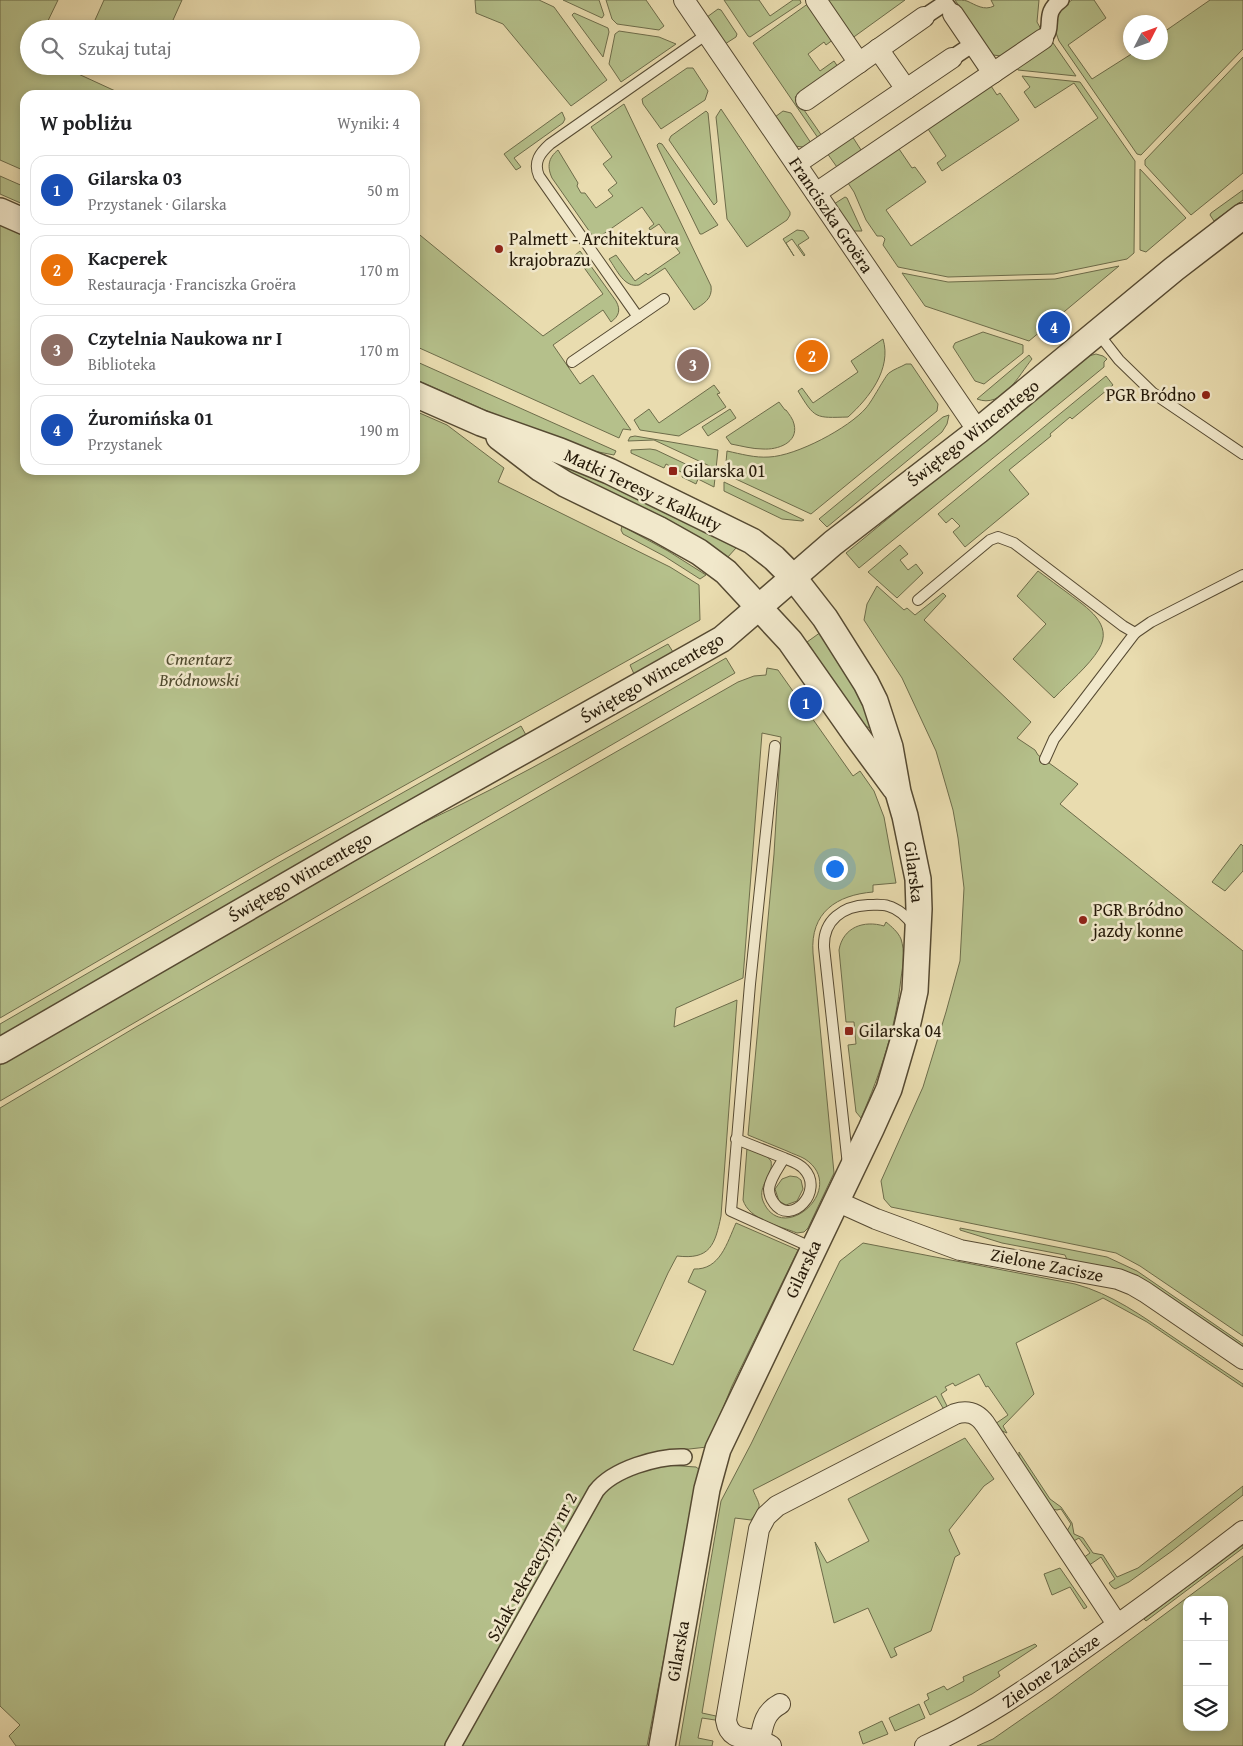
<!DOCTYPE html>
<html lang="pl">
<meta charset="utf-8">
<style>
body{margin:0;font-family:"Gentium Book Plus",serif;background:#f2f2f2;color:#202124}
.controls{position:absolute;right:15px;bottom:15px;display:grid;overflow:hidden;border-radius:10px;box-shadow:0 2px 8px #0003}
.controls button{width:45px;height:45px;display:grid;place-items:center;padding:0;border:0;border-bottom:1px solid #e0e0e0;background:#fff;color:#202124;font:25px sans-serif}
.compass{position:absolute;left:1123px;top:15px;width:45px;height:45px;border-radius:50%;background:#fff;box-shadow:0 2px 8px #0003;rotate:48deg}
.you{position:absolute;left:834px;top:868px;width:18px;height:18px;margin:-12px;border:4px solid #fff;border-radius:50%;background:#1a73e8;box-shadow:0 0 0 8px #1a73e833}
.badge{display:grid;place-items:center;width:32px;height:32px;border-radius:50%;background:#8f2418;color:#fff;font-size:16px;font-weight:700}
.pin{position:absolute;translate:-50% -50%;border:2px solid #fff;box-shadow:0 1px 5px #0006}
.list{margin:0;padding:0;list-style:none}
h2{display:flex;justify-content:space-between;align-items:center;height:65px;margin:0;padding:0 20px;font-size:21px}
h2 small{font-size:16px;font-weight:400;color:#757577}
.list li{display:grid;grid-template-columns:32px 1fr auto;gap:15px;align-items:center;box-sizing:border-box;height:70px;margin:0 10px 10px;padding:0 10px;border:1px solid #e0e0e0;border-radius:15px}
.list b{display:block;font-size:19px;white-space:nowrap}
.list p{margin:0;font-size:16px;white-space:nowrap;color:#757577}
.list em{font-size:16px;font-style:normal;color:#757577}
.icon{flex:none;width:28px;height:28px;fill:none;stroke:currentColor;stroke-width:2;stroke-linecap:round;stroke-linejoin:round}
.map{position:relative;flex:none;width:1243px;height:1746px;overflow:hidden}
.search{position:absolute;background:#fff;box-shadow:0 2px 8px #0003;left:20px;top:20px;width:400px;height:55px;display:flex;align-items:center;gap:12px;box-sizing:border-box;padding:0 18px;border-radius:28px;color:#757577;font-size:19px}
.panel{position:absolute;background:#fff;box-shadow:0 2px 8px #0003;left:20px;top:90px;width:400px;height:385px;border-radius:15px}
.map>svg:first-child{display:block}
</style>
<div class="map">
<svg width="1243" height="1746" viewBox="0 0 1243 1746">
<rect width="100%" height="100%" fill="#e9dcaf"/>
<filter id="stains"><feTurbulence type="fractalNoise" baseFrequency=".004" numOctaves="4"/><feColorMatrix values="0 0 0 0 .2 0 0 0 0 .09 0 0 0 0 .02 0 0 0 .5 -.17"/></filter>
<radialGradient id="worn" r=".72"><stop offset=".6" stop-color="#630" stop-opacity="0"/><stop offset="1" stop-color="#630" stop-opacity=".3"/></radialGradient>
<!-- green -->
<g fill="#b5c08b" stroke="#6d6c4a" fill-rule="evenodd">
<path d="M0,0H58L44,29H29V66H61L124,95H25V171L0,160Z"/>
<path d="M104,0H182L169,29H91Z"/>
<path d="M475,0H539L554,7L607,80L571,106L503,24L476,13Z"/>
<path d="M563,0H599L604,15L602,18Z"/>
<path d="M606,0H646L664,26L659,30L617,24L612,19Z"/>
<path d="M724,0H759L770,16L793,0H800L801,3L750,37L748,36Z"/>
<path d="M823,0H905L851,39Z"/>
<path d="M955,0C959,0 964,0 967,1C976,5 984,11 994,6L991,0H1039L1037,22L1042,31L1001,56L993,55L956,8L959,6Z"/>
<path d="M1072,0H1094L1106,18L1068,45L1092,79L1133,53L1160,52L1161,34L1210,0H1243V49L1141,155L1137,154L1059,41C1051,22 1055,11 1072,0Z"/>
<path d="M809,3L834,39L826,45L824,42L808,54L820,71L834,61L838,67L795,97L822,136L818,138L753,43Z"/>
<path d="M718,9L721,10L737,34L736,37L725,44L707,17Z"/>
<path d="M574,13L608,28L609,32L603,57L572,15Z"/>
<path d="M619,31L659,37L676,44L621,82L609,64L615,34Z"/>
<path d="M1051,40L1076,76L1018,70L1015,65Z"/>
<path d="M1243,57V173L1191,215L1145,165V160Z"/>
<path d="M687,68H693L708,91L705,100L661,129L643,104L642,99Z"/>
<path d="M1022,76L1080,82L1135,161L1134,253L1127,259L1054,274L948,277L898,267L883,245L885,239L882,236H877L866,220L854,192L846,180L897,146L912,168L915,167L926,182L886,210L911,246L1098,118L1074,83L1035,108L1024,92L1030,87Z"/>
<path d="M989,83L997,95L1000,93L1019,120L942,171L937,163L946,156L926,126Z"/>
<path d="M624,104L711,286C713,299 703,304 694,310L665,268L639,285C624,288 617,270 609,259L616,255L635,281L646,273L648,275L680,253L659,224L650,230L649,228L654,224L642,207L602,235L606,240L599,245L552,178C547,167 548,158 558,150L578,183L577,186L581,193H585L596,208L613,196L608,190L617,183L603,164L612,157L591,127Z"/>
<path d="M721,109L790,212V215L787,220L747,247L727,219L716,117Z"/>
<path d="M706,111L708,113L717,202L714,205L669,140L671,136Z"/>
<path d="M783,111L791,113L811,143L803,147L794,146L775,117Z"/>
<path d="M562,112L565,119L563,123L514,158L521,167L516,170L504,154Z"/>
<path d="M852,136L863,153L839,170L827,153Z"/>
<path d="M659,143L662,144L718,225L702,234H700L658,148L657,145Z"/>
<path d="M1140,169L1186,218L1146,252L1140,250Z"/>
<path d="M0,176L25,187V205L0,194Z"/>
<path d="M1243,190V200L1214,221L1210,215L1211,213Z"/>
<path d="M845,197L847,198L862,231H852L834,204Z"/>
<path d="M0,224L25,235V470H415V411L447,425L504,468L498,482L670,567L699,585L700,620L275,858L0,1018Z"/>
<path d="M797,230L804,231L809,238L798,245L805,255L804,256L792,239L786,243L794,256L783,239Z"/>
<path d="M415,231L543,336L603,294L575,255L580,251L616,301C621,310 619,316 611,322L603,310L553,345L580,384L593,375L631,430L623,429L619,438L415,346Z"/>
<path d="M1119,266L1029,341L925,306L902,273L948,282L1055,279Z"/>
<path d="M983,332L1023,345V353L984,384L975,381L953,347L955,343Z"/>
<path d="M883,339C892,369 869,398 848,417C815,418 815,419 798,391L802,388L813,403L858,372L851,361Z"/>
<path d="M1096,354L1103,356L1107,359L1104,362V367L859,568L846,553L1085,357Z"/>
<path d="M1029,355L1032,359C1019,375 1002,409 977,399Z"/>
<path d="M415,361L616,451L614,455L578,448L512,422L415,379Z"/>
<path d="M906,364H911L938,404L937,411L811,514L725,474L727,451C741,454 755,458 769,457C796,456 849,428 866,408C873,400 885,376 889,373C894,369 901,367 906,364Z"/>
<path d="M1106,376L1113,385L1072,419L1070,417L1050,434L1051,436L1009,470L1029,494L965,547L953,532L960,526L952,518L946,523L938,514Z"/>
<path d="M714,385L720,393L717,394L726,407L679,436L640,430L634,420L649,409L659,423Z"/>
<path d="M779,402L785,410H786C789,414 793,419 794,424C799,443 777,450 763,449C752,449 742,446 731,444L726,437Z"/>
<path d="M730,409L736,418L708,436L702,427Z"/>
<path d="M949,415L947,424L942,432L827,527L819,519L943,417Z"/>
<path d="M635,436L718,450L716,469L654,440L628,441L630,437Z"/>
<path d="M650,449L656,450L715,478L714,487L698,479L696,484L682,477L683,473L666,464L664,468L631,453V450Z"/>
<path d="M553,459L701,525L736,548L727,558L554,465Z"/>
<path d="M724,482L804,520L802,521L782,519L724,491Z"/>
<path d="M622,526L668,551L706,575L700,579L664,556L623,534L621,530Z"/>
<path d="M900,545L908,554L900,560L908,570L916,564L923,573L897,598L868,572Z"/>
<path d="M1038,571C1048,579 1059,586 1069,594C1086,607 1114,624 1099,649C1089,666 1068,683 1054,698L1013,659L1046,624L1017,596Z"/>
<path d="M877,586L904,610L907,608L915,615L943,593L946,596L924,620L1031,722L1017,738L1035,750L1038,755L1078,784L1060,804L1243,951V1336L1140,1266L1116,1253L891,1207L884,1199L881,1181L923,1087L946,1012L960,961L964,888L958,838L953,810L936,751L902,678L864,620L867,604Z"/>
<path d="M821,632L850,678L873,726L870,728L863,725L807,642Z"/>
<path d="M668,644L673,652L634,674L630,665Z"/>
<path d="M726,658L735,673L0,1101V1065L412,828C521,778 623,717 726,658Z"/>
<path d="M767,668L778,670L853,776L860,771L874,791L884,817L896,883L873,885V892C837,895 810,912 813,953L834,1173L808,1228L804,1232L797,1233C780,1226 749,1220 743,1200L747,1148L765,1154L771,1161C774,1176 757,1185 763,1201C782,1247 849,1188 805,1159C800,1156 793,1154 787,1151C774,1146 761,1140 748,1135L774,854L781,737L762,733L743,978L676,1008L674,1027L737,1000L721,1216C715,1245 710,1260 677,1256L668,1273L633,1350L673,1365L706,1291L688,1282L694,1269C720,1270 727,1243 736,1223L798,1250L732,1386L707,1447L654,1453L610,1473L447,1746H16L9,1736L20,1725L0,1706V1108L136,1027L738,682L754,676L766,675Z"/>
<path d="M521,726L526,735L0,1039V1024L278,863Z"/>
<path d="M1241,844L1243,846V871L1225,891L1212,882Z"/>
<path d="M886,922C892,927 898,932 901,939C905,951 903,965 901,978C896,1027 881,1072 861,1118L856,1112L848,1045L856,1044L854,1022H846L839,950C843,927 864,920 884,926Z"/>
<path d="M790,1176L797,1177L801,1180L803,1189L797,1201L786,1205L779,1201L775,1189L782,1179Z"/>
<path d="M960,1228L1107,1257L1137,1271L1243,1344V1352L1068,1262L1065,1255L1002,1243L960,1230Z"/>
<path d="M863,1243L1075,1284C1112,1294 1142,1316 1173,1337C1196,1353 1220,1368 1243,1384V1387L1147,1322L1103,1298L1016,1343L1034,1394L1003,1426L1007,1433L1002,1431L995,1424L1008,1415L988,1386L986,1387L979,1374L955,1386L953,1383L945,1387L947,1390L941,1394L947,1406L945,1409L943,1408L936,1396L753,1490C760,1507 763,1504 751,1520L735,1518L702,1713L716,1716L717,1718L715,1720L702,1718L698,1738L713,1741L712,1746H679L721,1501L751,1444L840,1261Z"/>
<path d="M965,1438L994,1479L984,1486L949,1530L960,1554L955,1557L931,1631L894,1648L897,1655L891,1658L868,1608L834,1623L815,1542L827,1563L869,1541L848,1499Z"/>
<path d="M1019,1452L1050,1499L1061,1507L1072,1523L1074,1534L1083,1538L1093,1553L1103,1555L1117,1577L1138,1568L1243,1486V1495L1172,1551L1129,1582L1115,1589L1112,1587L1109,1583L1115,1579L1101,1557L1088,1566L1083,1558L1090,1553L1079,1538L1072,1542L1067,1531L1071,1524L1061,1509L1057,1510L1052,1509L1022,1465L1019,1457Z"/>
<path d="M666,1465L696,1467L700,1470L647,1746H458L603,1490L639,1470Z"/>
<path d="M1243,1545V1548L1146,1621L1144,1619Z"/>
<path d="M1243,1556V1746H977L993,1739L1052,1698ZM1187,1600H1224V1727H1187Z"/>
<path d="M1060,1568L1087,1607L1084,1609L1070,1587L1052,1595L1044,1574Z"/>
<path d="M1035,1644L1037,1646L998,1672L1000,1676L972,1694L930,1715L924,1702L929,1699L927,1694L944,1686L947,1690L964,1681L963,1677Z"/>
<path d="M919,1704L925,1718L895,1731L889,1718Z"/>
<path d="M882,1721L888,1734L863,1744L859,1732Z"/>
</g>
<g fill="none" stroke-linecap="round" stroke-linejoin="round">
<defs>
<g id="service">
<path d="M638,317L539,176C533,162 540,153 550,144L707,34"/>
<path d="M1097,332L1119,360L1153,393L1243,454"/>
<path d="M572,362L664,299"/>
<path d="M918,600L990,540L998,537L1014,543L1123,626L1135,633L1151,622L1243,575"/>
<path d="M775,746L750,984L731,1211L813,1248"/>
<path d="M1045,759L1054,739L1135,633"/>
<path d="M736,1139L784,1158C779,1167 770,1178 769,1189C769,1194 771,1199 774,1203C791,1227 825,1191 804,1169C799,1163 791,1161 784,1158"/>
<path d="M848,1165L824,947C823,920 843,906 868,905C875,905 882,904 888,906C899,909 908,918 914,927"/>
</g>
<g id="pedestrian">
<path d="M924,17L945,3L953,14"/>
<path d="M1043,39C1056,27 1041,14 1061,0"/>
<path d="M952,58L973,44"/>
<path d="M453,1746L596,1491C613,1469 658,1456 684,1457"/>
</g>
<g id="minor">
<path d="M684,0L978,431"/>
<path d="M816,0L859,63"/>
<path d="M953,14L993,73"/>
<path d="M878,49L906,89"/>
<path d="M806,100L924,17"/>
<path d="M796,164L952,58"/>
<path d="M816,193L1043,39"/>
<path d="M836,1201L876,1219L960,1250L1118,1279L1133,1285L1145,1292L1243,1359"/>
<path d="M760,1740C763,1724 765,1712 780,1704"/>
<path d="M771,1746C754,1734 730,1746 726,1720L759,1529L766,1516L777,1506L955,1414C968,1410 977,1413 985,1424L1117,1624"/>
<path d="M925,1746C977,1723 1022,1692 1068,1660C1128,1618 1186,1575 1243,1531"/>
</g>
<g id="tertiary">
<path d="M0,211L25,222"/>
<path d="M415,394L481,423L560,451L609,471L752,541L774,558L793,577L825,618L866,683L875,701L890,747L898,792L905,816L918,879L919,909L915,991L906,1031L889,1089L871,1129L718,1449L707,1489L662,1746"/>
<path d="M499,437L541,469L565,484L658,529L699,552L726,572L790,641L856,735L895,788"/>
<path d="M0,1051L358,844L722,639L833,543L978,431L1174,269L1243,216"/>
</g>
</defs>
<!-- service casing -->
<use href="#service" stroke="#564a32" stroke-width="12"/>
<!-- pedestrian casing -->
<use href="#pedestrian" stroke="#564a32" stroke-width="18"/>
<!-- minor casing -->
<use href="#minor" stroke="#564a32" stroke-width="22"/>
<!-- tertiary casing -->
<use href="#tertiary" stroke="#564a32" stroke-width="28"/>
<!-- service -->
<use href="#service" stroke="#f1e8cb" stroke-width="10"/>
<!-- pedestrian -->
<use href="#pedestrian" stroke="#f1e8cb" stroke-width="15"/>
<!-- minor -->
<use href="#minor" stroke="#f1e8cb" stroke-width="20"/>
<!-- tertiary -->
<use href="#tertiary" stroke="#f1e8cb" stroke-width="25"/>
</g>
<!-- markers -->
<g fill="#8f2418" stroke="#f1e8cb" stroke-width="2">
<circle cx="499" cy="249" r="5"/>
<circle cx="1206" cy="395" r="5"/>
<rect x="668" y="466" width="10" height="10" rx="2.5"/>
<circle cx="1083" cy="920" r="5"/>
<rect x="844" y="1026" width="10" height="10" rx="2.5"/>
</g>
<g text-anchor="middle" stroke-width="5" stroke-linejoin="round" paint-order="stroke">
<!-- street labels -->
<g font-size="18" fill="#251908" stroke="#f1e8cb">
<text transform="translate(831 215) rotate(56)" y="6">Franciszka Groëra</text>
<text transform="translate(973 433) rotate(-38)" y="6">Świętego Wincentego</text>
<text transform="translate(643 490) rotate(25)" y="6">Matki Teresy z Kalkuty</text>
<text transform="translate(652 678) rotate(-30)" y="6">Świętego Wincentego</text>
<text transform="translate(914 872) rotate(83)" y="6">Gilarska</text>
<text transform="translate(300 877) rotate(-30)" y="6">Świętego Wincentego</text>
<text transform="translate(1047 1265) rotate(11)" y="6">Zielone Zacisze</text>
<text transform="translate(803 1269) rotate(-65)" y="6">Gilarska</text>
<text transform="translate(532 1567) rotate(-61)" y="6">Szlak rekreacyjny nr 2</text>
<text transform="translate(678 1651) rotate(-80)" y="6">Gilarska</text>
<text transform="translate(1051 1671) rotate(-35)" y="6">Zielone Zacisze</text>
</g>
<!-- poi labels -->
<g font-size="18" fill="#251908" stroke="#f1e8cb" text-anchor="start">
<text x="509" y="245">Palmett - Architektura<tspan x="509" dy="21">krajobrazu</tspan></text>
<text x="1196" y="401" text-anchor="end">PGR Bródno</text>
<text x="683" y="477">Gilarska 01</text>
<text x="1093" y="916">PGR Bródno<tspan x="1093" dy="21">jazdy konne</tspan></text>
<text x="859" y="1037">Gilarska 04</text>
</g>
<!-- park labels -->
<g font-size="18" font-style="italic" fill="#504b2f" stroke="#f1e8cb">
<text x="199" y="665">Cmentarz<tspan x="199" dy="21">Bródnowski</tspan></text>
</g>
</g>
<rect width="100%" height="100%" filter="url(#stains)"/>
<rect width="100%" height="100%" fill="url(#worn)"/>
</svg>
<div class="controls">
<button>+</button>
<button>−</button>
<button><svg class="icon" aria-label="layers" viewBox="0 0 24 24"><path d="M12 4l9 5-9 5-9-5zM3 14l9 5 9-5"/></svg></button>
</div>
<svg class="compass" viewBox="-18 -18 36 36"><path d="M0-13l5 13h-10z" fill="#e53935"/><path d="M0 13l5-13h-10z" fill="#757577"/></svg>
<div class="you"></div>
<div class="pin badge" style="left:806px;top:703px;background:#1a4fb4">1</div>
<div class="pin badge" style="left:812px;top:356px;background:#e8710a">2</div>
<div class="pin badge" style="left:693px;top:365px;background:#8d6e63">3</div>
<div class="pin badge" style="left:1054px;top:327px;background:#1a4fb4">4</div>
<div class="search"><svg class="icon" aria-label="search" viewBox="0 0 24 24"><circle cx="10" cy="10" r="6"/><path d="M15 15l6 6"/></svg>Szukaj tutaj</div>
<section class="panel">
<h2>W pobliżu<small>Wyniki: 4</small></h2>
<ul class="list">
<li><span class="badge" style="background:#1a4fb4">1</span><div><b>Gilarska 03</b><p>Przystanek · Gilarska</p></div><em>50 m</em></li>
<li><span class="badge" style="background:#e8710a">2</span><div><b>Kacperek</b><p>Restauracja · Franciszka Groëra</p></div><em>170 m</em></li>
<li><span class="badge" style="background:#8d6e63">3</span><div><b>Czytelnia Naukowa nr I</b><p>Biblioteka</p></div><em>170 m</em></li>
<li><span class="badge" style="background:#1a4fb4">4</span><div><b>Żuromińska 01</b><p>Przystanek</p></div><em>190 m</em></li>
</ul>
</section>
</div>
